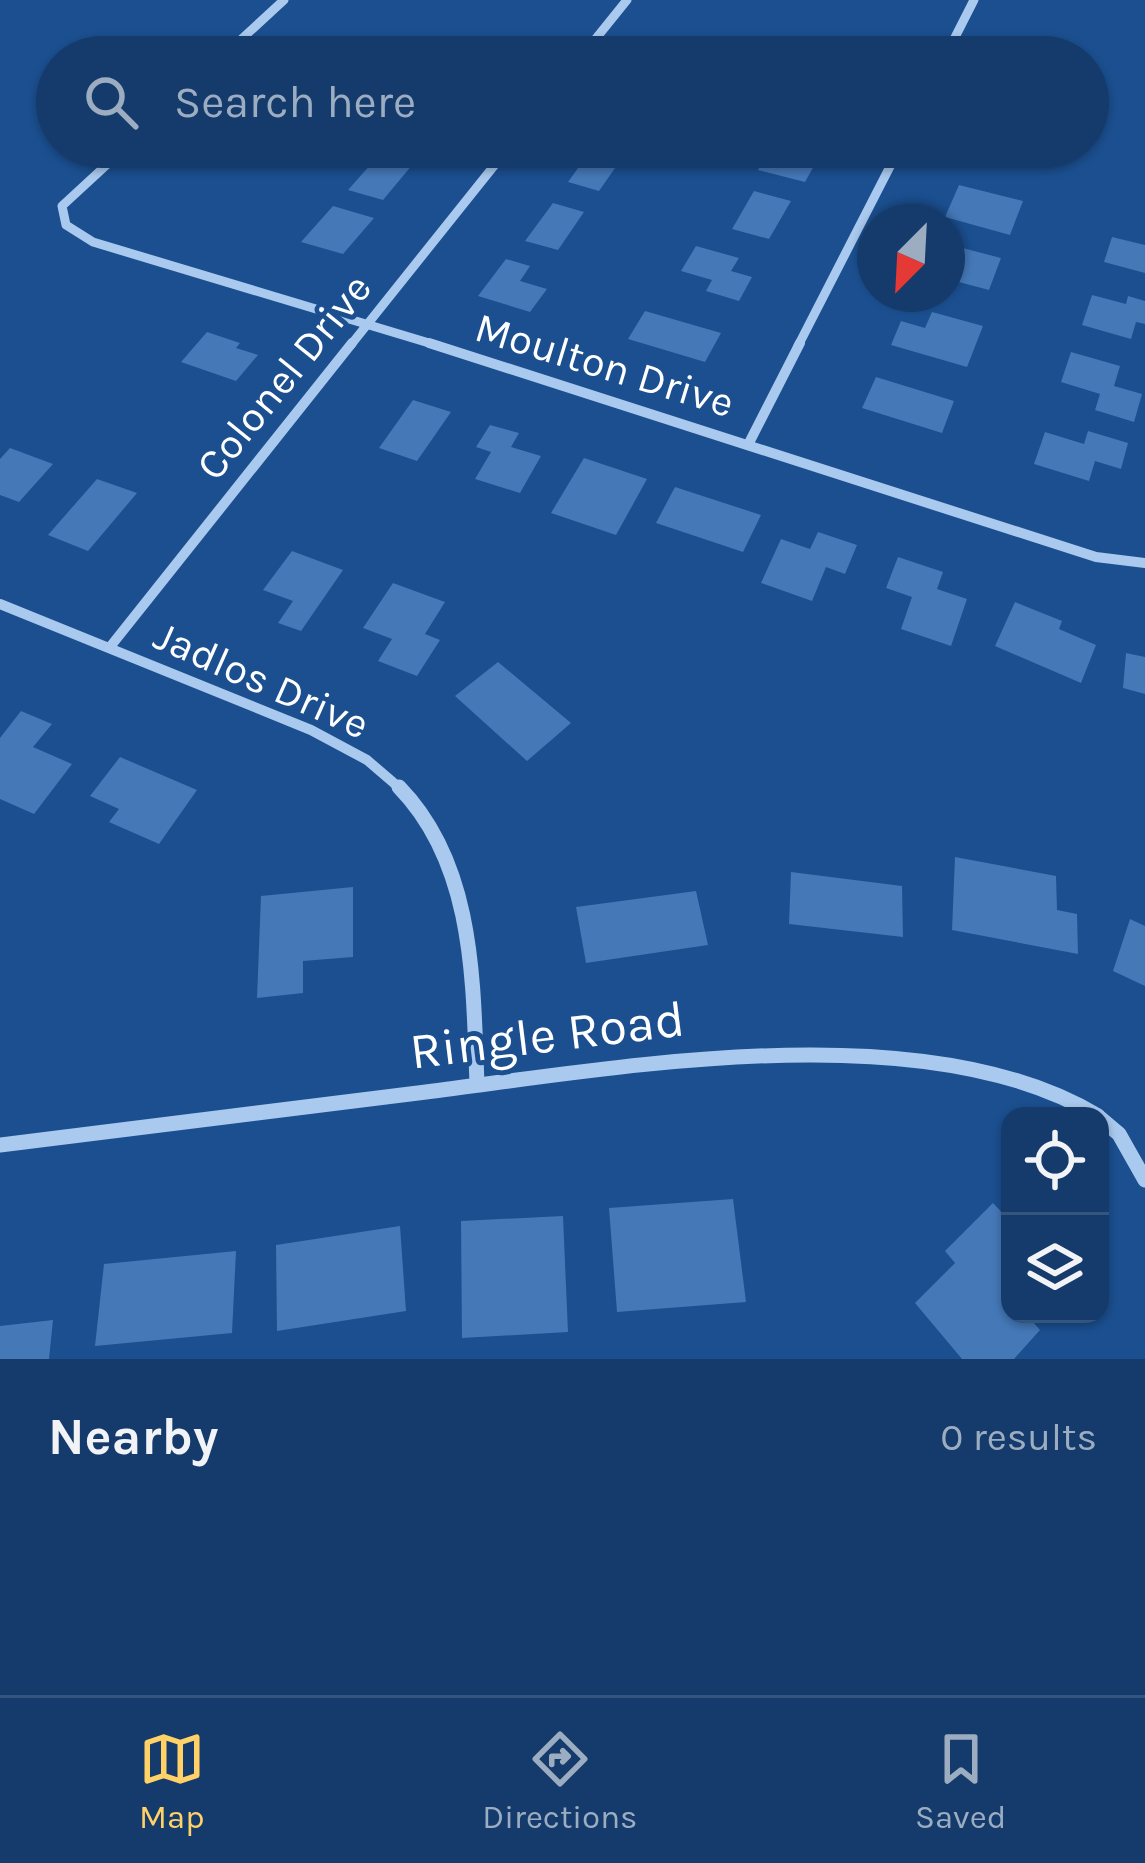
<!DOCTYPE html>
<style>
body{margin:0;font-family:Karla,sans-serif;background:#214673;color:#f1f3f6}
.controls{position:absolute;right:36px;bottom:36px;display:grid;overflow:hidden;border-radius:24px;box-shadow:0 3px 9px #0004}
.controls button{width:108px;height:108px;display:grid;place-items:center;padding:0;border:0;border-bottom:3px solid #33557e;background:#143b6b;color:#f1f3f6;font:60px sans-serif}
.compass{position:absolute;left:857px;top:204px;width:108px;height:108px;border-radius:50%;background:#143b6b;box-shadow:0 3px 9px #0004;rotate:204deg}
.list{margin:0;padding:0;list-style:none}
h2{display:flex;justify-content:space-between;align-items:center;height:156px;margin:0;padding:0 48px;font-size:51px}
h2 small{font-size:39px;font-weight:400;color:#9dadc1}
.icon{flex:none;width:66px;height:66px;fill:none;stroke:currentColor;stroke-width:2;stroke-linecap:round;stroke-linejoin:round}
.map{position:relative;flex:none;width:1145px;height:1359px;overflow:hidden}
.search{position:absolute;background:#143b6b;box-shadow:0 3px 9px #0004;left:36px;right:36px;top:36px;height:132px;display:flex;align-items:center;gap:30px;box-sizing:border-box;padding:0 42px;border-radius:66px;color:#9dadc1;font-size:45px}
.sheet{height:336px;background:#143b6b}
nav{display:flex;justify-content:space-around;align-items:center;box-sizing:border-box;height:168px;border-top:3px solid #33557e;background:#143b6b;font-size:33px;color:#9dadc1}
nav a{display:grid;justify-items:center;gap:6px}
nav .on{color:#ffd166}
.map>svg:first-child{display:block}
</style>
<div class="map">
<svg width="1145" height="1359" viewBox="0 0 1145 1359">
<rect width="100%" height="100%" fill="#1b4f8f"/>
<!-- building -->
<g fill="#4478b7">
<path d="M792,147L824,148L805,182L758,170L769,150L787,155Z"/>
<path d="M591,150L622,158L599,191L568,182Z"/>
<path d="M379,155L413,164L383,200L348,190Z"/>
<path d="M959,185L1023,201L1010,235L945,217Z"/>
<path d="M754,191L791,201L769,239L732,229Z"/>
<path d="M553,203L584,212L558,250L525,241Z"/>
<path d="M333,206L374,218L343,254L301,242Z"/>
<path d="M1112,237L1145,245V273L1104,262Z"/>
<path d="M696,246L739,258L731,271L752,277L739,301L706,291L712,280L681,271Z"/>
<path d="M955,246L1001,258L989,290L955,281L952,290L947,288V266Z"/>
<path d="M506,259L530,266L520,281L547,289L530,312L478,296Z"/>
<path d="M1092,295L1126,304L1128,296L1145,301V324L1136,322L1131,339L1082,325Z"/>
<path d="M645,311L721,333L705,362L628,339Z"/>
<path d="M932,312L983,326L967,367L891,345L901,321L925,328Z"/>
<path d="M207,332L240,343L236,348L258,355L236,381L181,362Z"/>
<path d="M1071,352L1120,366L1114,386L1142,394L1134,422L1095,410L1100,394L1061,382Z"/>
<path d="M876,377L954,401L942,433L862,408Z"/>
<path d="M413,400L451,412L417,461L379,448Z"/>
<path d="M490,425L519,433L511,447L541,456L520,493L475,479L491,452L476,447Z"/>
<path d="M1088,431L1128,443L1121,469L1095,461L1089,481L1034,464L1045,432L1084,444Z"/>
<path d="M10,448L53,464L19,502L0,495V459Z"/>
<path d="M584,458L647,479L616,535L551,513Z"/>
<path d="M97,479L137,493L88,551L48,535Z"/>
<path d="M675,487L761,515L743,552L656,523Z"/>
<path d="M818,532L857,545L845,574L826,567L812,601L761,583L781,539L810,549Z"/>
<path d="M292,551L343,570L301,631L278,623L293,601L263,590Z"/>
<path d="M898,557L943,572L937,589L967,599L951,646L901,629L912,597L886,588Z"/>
<path d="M393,583L445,602L425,634L440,640L417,676L378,661L392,639L363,628Z"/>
<path d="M1015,602L1062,621L1059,629L1096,645L1081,683L995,646Z"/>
<path d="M1126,653L1145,657V694L1123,688Z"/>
<path d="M498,662L571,723L527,761L455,696Z"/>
<path d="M21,711L52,724L33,747L72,764L34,814L0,799V738Z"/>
<path d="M120,757L197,790L159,844L109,822L119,809L90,796Z"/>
<path d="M955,857L1056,876L1057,910L1077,914L1078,954L952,930Z"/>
<path d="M791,872L902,886L903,937L789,924Z"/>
<path d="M353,887V957L303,961V993L257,998L261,896Z"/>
<path d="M696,891L708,945L586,963L576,907Z"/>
<path d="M1130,919L1145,926V986L1113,971Z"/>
<path d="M733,1199L746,1302L617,1312L609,1208Z"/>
<path d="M993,1203L1010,1221V1282L1004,1288L1010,1295V1314H1026L1040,1330L1014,1359H962L915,1303L955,1263L945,1251Z"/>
<path d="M563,1216L568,1332L462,1338L461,1221Z"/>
<path d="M400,1226L406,1311L277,1331L276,1245Z"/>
<path d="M236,1251L232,1333L95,1346L104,1264Z"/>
<path d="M53,1320L49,1359H0V1326Z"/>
</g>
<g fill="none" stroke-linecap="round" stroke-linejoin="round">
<!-- minor-far2 -->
<g stroke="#a9c9ee" stroke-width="9">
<path d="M222,57L284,0"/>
<path d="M581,57L627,0"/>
<path d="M945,57L974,0"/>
<path d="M126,147L62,206L66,225L93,242L439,346"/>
<path d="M350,346L509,147"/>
<path d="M798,346L900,147"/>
</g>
<!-- minor-far1 -->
<g stroke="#a9c9ee" stroke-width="10">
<path d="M429,343L1096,557L1145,563"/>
<path d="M749,443L800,343"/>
<path d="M0,604L311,730L367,760L402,790"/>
<path d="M110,647L352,343"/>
</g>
<!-- minor -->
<g stroke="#a9c9ee" stroke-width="15">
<path d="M399,787C475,865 473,982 477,1084"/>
<path d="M1100,1118L1119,1134L1145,1180"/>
<path d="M0,1145C142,1127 284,1110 426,1092C618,1068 925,1011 1098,1116"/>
</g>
</g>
<g text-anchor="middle" stroke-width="10" stroke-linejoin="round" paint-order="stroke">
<!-- street labels -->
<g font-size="42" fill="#fff" stroke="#1b4f8f">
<text transform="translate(605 364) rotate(17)" y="15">Moulton Drive</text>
<text transform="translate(283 376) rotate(-51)" y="15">Colonel Drive</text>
<text transform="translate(262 679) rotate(24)" y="15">Jadlos Drive</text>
</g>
<!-- near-street labels -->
<g font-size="51" fill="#fff" stroke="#1b4f8f">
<text transform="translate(547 1034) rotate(-7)" y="18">Ringle Road</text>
</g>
</g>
</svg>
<div class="controls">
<button><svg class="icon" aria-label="locate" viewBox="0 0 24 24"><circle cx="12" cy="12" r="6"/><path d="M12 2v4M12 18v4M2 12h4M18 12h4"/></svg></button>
<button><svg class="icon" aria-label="layers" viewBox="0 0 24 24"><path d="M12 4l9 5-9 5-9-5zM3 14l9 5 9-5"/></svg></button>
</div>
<svg class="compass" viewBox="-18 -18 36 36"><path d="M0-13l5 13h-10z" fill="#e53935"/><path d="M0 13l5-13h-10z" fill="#9dadc1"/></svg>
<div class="search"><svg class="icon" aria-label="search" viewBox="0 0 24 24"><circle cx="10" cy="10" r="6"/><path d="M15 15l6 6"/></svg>Search here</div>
</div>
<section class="sheet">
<h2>Nearby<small>0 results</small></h2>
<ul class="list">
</ul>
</section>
<nav>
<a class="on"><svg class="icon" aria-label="map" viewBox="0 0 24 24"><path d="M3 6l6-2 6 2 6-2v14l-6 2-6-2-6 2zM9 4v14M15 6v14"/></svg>Map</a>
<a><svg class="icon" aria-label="directions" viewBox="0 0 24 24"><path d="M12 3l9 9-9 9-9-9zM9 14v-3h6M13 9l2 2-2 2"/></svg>Directions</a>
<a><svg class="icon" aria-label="saved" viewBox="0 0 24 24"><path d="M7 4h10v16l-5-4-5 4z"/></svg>Saved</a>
</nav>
